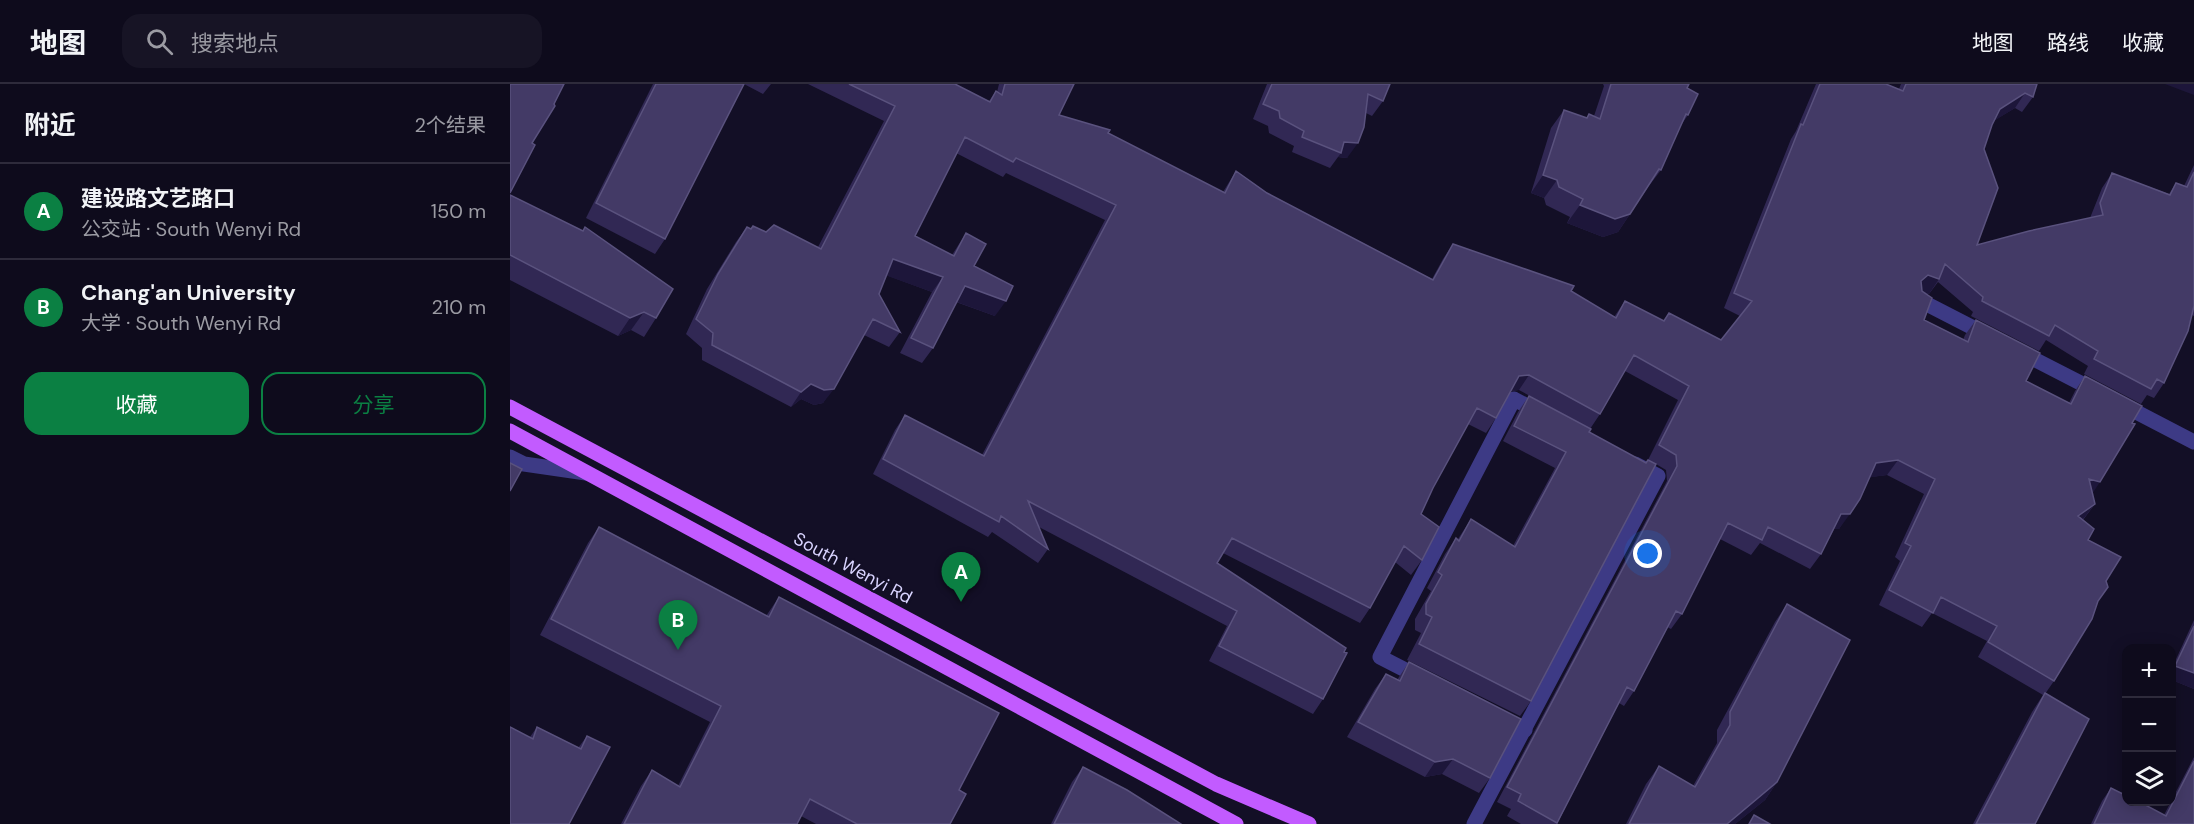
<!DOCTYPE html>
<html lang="zh">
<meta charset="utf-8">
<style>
body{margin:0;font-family:"DM Sans","Noto Sans SC",sans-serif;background:#171425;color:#f1f3f6}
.controls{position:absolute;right:18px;bottom:18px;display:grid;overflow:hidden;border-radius:12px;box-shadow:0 3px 15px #0003}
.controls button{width:54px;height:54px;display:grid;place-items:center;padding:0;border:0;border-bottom:2px solid #2e2b3b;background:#0e0b1c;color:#f1f3f6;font:30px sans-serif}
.you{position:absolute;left:1138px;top:470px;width:21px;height:21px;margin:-15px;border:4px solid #fff;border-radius:50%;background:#1a73e8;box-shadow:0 0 0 9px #1a73e833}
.badge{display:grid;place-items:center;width:39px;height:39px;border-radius:50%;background:#0b8043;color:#fff;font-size:20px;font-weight:700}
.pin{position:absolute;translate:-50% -50px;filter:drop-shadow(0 2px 3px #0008)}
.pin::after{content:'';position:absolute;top:32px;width:21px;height:18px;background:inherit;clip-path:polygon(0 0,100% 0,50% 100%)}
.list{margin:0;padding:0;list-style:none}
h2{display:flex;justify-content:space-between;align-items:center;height:78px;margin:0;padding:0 24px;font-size:26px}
h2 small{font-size:20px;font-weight:400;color:#9b9ba3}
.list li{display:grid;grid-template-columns:39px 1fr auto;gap:18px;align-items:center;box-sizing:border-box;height:96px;padding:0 24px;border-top:2px solid #2e2b3b}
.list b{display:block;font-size:22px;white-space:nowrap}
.list p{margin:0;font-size:20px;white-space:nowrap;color:#9b9ba3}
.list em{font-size:20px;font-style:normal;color:#9b9ba3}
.actions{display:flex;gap:12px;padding:18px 24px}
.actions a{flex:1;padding:14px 0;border:2px solid #0b8043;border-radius:18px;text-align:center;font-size:21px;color:#0b8043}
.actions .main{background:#0b8043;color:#fff}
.icon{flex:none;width:33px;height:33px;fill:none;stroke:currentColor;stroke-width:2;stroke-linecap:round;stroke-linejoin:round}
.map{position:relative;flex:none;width:1684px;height:740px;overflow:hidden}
header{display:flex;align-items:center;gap:36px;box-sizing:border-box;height:84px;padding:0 30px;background:#0e0b1c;border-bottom:2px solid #2e2b3b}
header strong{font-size:28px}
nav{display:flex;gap:33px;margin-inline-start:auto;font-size:21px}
.search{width:420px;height:54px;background:#171425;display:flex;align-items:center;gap:15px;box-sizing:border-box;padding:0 21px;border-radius:18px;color:#9b9ba3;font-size:22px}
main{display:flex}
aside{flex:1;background:#0e0b1c}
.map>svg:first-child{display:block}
</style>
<header>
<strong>地图</strong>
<div class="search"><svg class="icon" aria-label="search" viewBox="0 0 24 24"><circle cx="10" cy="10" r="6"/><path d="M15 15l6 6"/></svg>搜索地点</div>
<nav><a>地图</a><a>路线</a><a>收藏</a></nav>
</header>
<main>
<aside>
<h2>附近<small>2个结果</small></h2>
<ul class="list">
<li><span class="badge">A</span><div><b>建设路文艺路口</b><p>公交站 · South Wenyi Rd</p></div><em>150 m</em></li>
<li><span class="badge">B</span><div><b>Chang'an University</b><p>大学 · South Wenyi Rd</p></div><em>210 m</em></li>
</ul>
<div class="actions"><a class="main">收藏</a><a>分享</a></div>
</aside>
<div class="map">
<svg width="1684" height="740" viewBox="0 0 1684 740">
<rect width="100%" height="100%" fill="#130f26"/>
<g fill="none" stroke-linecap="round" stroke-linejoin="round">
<!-- minor -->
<g stroke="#3d3a85" stroke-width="15">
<path d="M1409,216L1479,252"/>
<path d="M1508,267L1588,308"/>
<path d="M1609,319L1684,358"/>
<path d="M0,373L14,380L76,389"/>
<path d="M911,594L870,573L1004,315L1030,329"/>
<path d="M989,633L1015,646"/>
<path d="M964,740L1148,392L1125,380"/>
</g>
<!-- major -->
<g stroke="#c25bff" stroke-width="15">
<path d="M0,323L706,700L799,740"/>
<path d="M0,347L726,740"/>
</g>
</g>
<!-- wall -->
<g fill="#312854">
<path d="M143,0H261L253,10L234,0L155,155L145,170L76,134Z"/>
<path d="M298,0H445L479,17L486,7L487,8L489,0H564L549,31L598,49L713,108L726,87L757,109L922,195L933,175L943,160L1061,207L1104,233L1115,217L1153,237L1159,229L1211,256L1230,232L1214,224L1281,55L1286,47L1306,0H1376L1389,5L1391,0H1527L1523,13L1512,28L1505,24L1483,37L1482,41L1474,65L1467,161L1580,134L1592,104L1602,89L1659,110L1666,99L1674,102L1684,81V232L1682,231L1654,299L1644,314L1637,311L1631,320L1574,290L1578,282L1536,256L1529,267L1461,232L1463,228L1428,198L1419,210L1415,209L1414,236L1453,256L1455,251L1466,236L1516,297L1559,319L1565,307L1575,292L1582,409L1585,420L1573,436L1578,456L1596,497L1587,517L1544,597L1535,610L1525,740H1463L1522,628L1533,611L1468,573L1477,557L1422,529L1412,543L1369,521L1390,477L1385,473L1414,410L1377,391L1360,393L1329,445H1324L1311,470L1300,485L1250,459L1241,471L1210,455L1172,530L1161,545L1157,543L1124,607L1114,622L1109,619L1047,740H1011L997,732L1001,725L987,718L1157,397L1156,386L1146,380L1021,617L1010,632L897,576L911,549L905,546V535L921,507L917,504L935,470L946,454L948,455L961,435L1003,462L1045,384L993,357L1008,328L1019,312L1079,348L1136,379L1138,376L1168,316L1115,287L1090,330L1080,345L1009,306L1001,307L986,334L976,349L958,340L923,404L911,430L912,476L901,491L885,478L860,524L850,539L713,469L707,479L813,615L803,630L699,577L717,542L529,443L538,465L528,479L482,448L478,453L363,390L385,346L395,331L472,371L595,136L496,89L493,93L446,69L405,152L442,171L456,149L464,182L485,232L446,218L423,264L412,279L390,269L422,208L376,191L369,210L390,248L379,263L354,251L313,319L304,321L291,315L281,323L192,276V264L176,250L197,205L226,158L237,143L240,145L243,142L256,148L308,163L374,37Z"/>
<path d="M757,0H880L873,17L862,32L856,29L837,74L828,73L820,84L782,68L784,62L759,49L758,42L743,35Z"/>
<path d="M1093,0H1179L1177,4L1178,31L1171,41L1151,86L1138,103L1108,148L1093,153L1057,139L1060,133L1036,121L1034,114L1021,109L1041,44L1054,26L1076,34L1079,30L1084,32L1094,2Z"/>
<path d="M0,111L72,147L75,143L146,234L134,253L121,246L108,252L0,196Z"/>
<path d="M89,443L256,532L269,513L449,706L440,740H306L291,732L287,740H111L131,702L142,686L168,702L200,638L30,551L78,459Z"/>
<path d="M1277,520L1267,698L1255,716L1225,740H1116L1136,700L1149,682L1183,702L1207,659V646L1265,538Z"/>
<path d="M1684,536V605L1662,596V584Z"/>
<path d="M899,578L980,694L969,709L932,690L915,693L837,653L865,605L876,590L887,596Z"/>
<path d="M27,643L68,664L77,652L59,740L20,653Z"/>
<path d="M1684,673V740H1581L1592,717L1601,704L1654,731Z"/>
<path d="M573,683L671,740H541L562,698Z"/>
</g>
<!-- shaded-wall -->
<g fill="#1d163a">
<path d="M1655,0H1684V11Z"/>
<path d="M1515,9L1505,24L1479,40L1490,25Z"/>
<path d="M834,58L848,59L837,74L828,73L831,69Z"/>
<path d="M1033,91L1047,96L1034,114L1021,109Z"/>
<path d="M1070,121L1120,130L1108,148L1093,153L1057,139Z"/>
<path d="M383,175L433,193L422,208L372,190Z"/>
<path d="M1418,191L1429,195L1419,210L1408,206L1411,197Z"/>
<path d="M455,202L496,217L485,232L444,217Z"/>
<path d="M134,228L121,246L108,252L120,234Z"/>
<path d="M1019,291L1009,306L998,307L1009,292Z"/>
<path d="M301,300L324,305L313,319L304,321L291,315L281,323L291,308Z"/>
<path d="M1388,376L1377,391L1356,394L1366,379Z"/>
<path d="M1579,395L1590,398L1580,413Z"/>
<path d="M1585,420L1574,434L1557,447L1568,432Z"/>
<path d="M1331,430H1340L1329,445H1321Z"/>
<path d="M1665,582L1684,589V605L1662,596V587Z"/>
<path d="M943,675L932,690L915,693L925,678Z"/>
<path d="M1267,698L1255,716L1225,740H1217Z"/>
</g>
<!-- building -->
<g fill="#433a66" stroke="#5a527e" stroke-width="1.5">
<path d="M0,0H54L44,20L45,22L22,59L25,61L0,109Z"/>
<path d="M146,0H234L155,155L86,119Z"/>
<path d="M339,0H445L480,18L486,7L492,11L495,0H564L549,31L600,46L598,49L715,109L726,87L757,109L923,196L943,160L1064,202L1061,207L1106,234L1115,217L1154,237L1159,229L1211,256L1242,217L1224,209L1291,40L1293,41L1310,0H1376L1393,7L1396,0H1527L1523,13L1515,9L1490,25L1482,41L1474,65L1488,104L1467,161L1519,147L1593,131L1590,119L1602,89L1660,111L1666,99L1677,103L1684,88V222L1678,247L1654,299L1647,295L1641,305L1584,275L1588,267L1545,241L1539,252L1472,217L1473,213L1435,180L1429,195L1418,191L1411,197L1412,207L1422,214L1414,236L1458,258L1466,236L1530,269L1516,297L1561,320L1575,292L1632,322L1622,339L1625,340L1590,398L1579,395L1585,420L1568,432L1584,445L1578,456L1611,473L1596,497L1598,503L1588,517L1582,535L1544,597L1478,558L1487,542L1431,513L1423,529L1379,506L1401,462L1395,459L1425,395L1388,376L1366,379L1350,415L1340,430H1331L1311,470L1258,443L1252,456L1218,439L1172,530L1166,527L1124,607L1117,603L1047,739L1008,717L1011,710L997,703L1167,382L1166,371L1149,361L1179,302L1124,271L1090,330L1019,291L1009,292L986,334L967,324L923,404L911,430L929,443L912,476L894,462L860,524L722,454L707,479L836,564L834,568L837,569L813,615L709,562L727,527L518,417L538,465L491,432L489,438L373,375L395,331L474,372L606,121L506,74L503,78L455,53L405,152L444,172L456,149L476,160L464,182L503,202L496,217L455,202L423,264L401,254L433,193L383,175L369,210L390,248L363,235L324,305L314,306L301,300L291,308L202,261L203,249L186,235L208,190L237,143L241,145L243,142L256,148L264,141L311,165L385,22Z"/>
<path d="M762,0H880L873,17L858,10L854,43L848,59L834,58L831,69L792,53L794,47L770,34L769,27L753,20Z"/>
<path d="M1101,0H1179L1177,4L1188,10L1178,31L1176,30L1151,86L1149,85L1120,130L1105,135L1070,121L1073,115L1049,103L1047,96L1033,91L1054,26L1077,34L1079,30L1090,35Z"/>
<path d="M0,111L73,147L75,143L163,205L146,234L134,228L120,234L0,171Z"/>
<path d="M1019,312L1081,345L1079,348L1136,379L1138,376L1146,380L1021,617L909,560L922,533L916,530V520L932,491L928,488L946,454L949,457L961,435L1005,463L1056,368L1004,342Z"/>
<path d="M0,379L12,385L0,407Z"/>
<path d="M89,443L259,533L269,513L489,629L449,706L456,710L440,740H347L300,715L287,740H114L142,686L170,703L211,622L41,535Z"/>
<path d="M1277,520L1340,556L1267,698L1217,740H1119L1149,682L1185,703L1220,641V628Z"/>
<path d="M1684,542V589L1665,582Z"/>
<path d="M899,578L1011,635L980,694L943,675L925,678L848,638L876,590L890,597Z"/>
<path d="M1535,609L1579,635L1525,740H1466Z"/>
<path d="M0,643L23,655L27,643L71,665L77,652L100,663L59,740H0Z"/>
<path d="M1684,677V740H1584L1601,704L1617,712V717H1628L1656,732Z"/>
<path d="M573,683L617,706L671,740H544Z"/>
<path d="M1244,731L1260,740H1239Z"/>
</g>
<g text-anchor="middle" stroke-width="4.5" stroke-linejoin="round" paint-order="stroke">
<!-- street labels -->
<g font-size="18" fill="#d9d4ff" stroke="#130f26">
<text transform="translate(343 484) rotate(28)" y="6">South Wenyi Rd</text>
</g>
</g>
</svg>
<div class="controls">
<button>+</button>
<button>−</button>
<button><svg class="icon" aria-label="layers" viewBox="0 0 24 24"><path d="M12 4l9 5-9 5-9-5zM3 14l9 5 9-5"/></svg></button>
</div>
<div class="you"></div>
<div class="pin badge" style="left:451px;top:518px">A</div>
<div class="pin badge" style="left:168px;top:566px">B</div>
</div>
</main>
